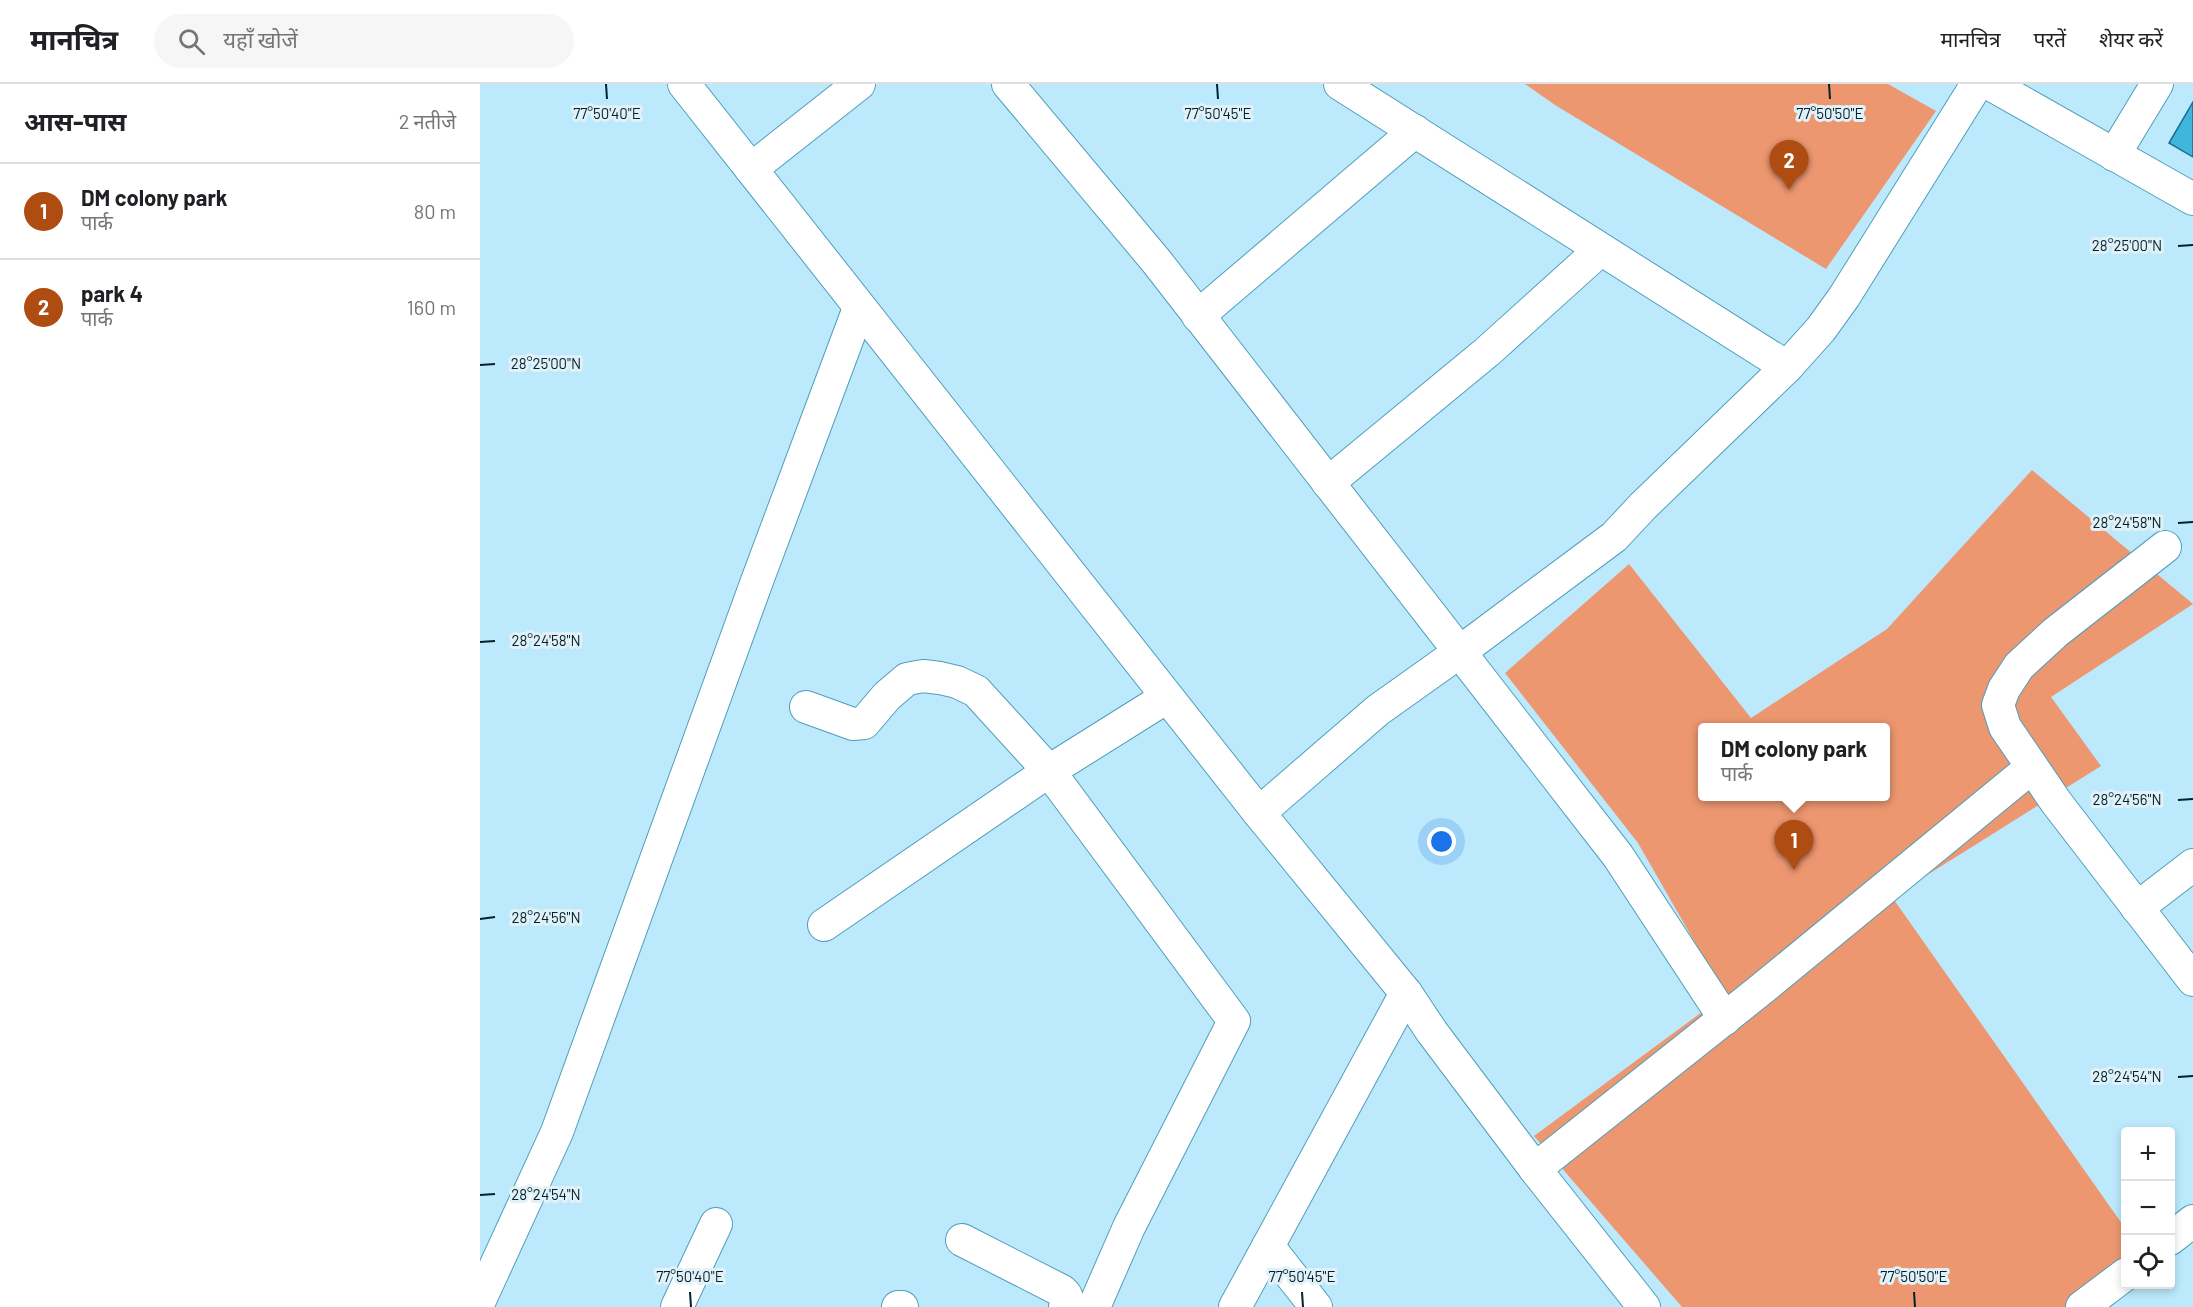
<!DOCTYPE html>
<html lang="hi">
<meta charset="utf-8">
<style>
body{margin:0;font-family:Barlow,"Noto Sans Devanagari",sans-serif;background:#f6f6f6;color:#202124}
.controls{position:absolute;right:18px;bottom:18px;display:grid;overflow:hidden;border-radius:6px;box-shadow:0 3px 9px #0003}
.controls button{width:54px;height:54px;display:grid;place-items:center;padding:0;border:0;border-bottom:2px solid #e0e0e0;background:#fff;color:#202124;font:30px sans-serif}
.you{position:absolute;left:962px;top:758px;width:21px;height:21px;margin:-15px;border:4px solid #fff;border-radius:50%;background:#1a73e8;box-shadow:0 0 0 9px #1a73e833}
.badge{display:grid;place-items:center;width:39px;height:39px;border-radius:50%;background:#ae4c12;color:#fff;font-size:20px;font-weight:700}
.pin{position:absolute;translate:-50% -50px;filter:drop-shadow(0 2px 3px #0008)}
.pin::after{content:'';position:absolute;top:32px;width:21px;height:18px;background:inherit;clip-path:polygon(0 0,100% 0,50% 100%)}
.popup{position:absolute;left:1218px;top:639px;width:192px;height:78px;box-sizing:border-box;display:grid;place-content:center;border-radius:6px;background:#fff;filter:drop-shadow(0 2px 4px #0005);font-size:20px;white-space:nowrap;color:#757577}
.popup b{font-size:22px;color:#202124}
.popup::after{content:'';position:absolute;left:50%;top:100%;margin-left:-12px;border:12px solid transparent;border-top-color:#fff}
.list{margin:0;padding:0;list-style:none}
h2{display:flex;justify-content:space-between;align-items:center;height:78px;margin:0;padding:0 24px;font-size:26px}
h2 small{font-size:20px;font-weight:400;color:#757577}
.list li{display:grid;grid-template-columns:39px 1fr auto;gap:18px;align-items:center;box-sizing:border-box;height:96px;padding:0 24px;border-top:2px solid #e0e0e0}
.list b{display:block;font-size:22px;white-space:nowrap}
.list p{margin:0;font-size:20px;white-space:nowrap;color:#757577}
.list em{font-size:20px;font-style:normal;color:#757577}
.icon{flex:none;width:33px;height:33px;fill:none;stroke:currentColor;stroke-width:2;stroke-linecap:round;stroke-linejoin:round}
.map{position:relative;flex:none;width:1713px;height:1223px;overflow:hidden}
header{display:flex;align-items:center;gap:36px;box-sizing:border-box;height:84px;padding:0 30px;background:#fff;border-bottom:2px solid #e0e0e0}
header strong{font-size:28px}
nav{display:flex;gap:33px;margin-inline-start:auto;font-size:21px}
.search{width:420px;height:54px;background:#f6f6f6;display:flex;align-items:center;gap:15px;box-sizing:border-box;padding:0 21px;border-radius:33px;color:#757577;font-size:22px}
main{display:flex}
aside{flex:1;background:#fff}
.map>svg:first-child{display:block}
</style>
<header>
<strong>मानचित्र</strong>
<div class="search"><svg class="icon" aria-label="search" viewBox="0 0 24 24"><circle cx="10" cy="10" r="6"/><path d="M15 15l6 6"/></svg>यहाँ खोजें</div>
<nav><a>मानचित्र</a><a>परतें</a><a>शेयर करें</a></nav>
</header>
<main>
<aside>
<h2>आस-पास<small>2 नतीजे</small></h2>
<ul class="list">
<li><span class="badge">1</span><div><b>DM colony park</b><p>पार्क</p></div><em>80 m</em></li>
<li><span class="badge">2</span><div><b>park 4</b><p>पार्क</p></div><em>160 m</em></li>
</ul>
</aside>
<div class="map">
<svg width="1713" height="1223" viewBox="0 0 1713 1223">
<rect width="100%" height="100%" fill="#bce9fc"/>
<!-- green -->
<g fill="#ed9770" fill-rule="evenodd">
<path d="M1045,0H1408L1456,27L1346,185L1075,21Z"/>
<path d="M1552,386L1713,520L1571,613L1621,682L1412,813L1645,1144V1196L1610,1223H1202L1054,1052L1245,911L1158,759L1025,589L1149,480L1271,634L1407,545ZM1222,644H1406V712H1222Z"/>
</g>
<!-- building -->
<path fill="#40b6df" stroke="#196f8b" stroke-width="1.5" d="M1713,18V73L1689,59Z"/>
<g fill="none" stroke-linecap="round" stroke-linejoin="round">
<defs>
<g id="minor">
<path d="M204,0L779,729L926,909L952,948L1055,1085L1164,1223"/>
<path d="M528,0L677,178L1138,772L1245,935"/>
<path d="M860,0L1307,283"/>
<path d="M1510,0L1713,115"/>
<path d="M1634,71L1677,0"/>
<path d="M271,85L379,0"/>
<path d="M718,232L935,47"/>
<path d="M848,399L1007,268L1120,166"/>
<path d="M1685,463L1576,548L1539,582L1524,605L1518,621L1525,643L1576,718L1713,896"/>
<path d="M326,623L373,640L384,639L407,612L427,595L443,592L460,594L477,598L496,607L569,687L754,937L649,1143L614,1223"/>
<path d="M779,729L898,626L981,567L1134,453L1163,422L1307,283L1341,245L1364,213L1497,0"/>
<path d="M1657,824L1713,781"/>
<path d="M344,841L569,687L687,613"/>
<path d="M1055,1085L1278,908L1552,683"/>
<path d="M1690,1155L1713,1137"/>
<path d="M482,1156L582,1207C588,1212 588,1215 585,1223"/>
<path d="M788,1162L836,1223"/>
<path d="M0,1216L77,1048L277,497L379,224"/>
<path d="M197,1223L236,1140"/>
<path d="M418,1223H422"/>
<path d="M755,1223L926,909"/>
<path d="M1602,1223L1646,1190"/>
</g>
</defs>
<!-- minor casing -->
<use href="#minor" stroke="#509ebb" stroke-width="34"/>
<!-- minor -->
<use href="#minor" stroke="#fff" stroke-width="32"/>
</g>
<!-- ticks -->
<path fill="none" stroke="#00222d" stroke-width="2" d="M126,0L127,15M737,0L738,15M1349,0L1350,15M1698,162L1713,161M0,281L15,280M1698,439L1713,438M0,558L15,557M1698,716L1713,715M0,835L15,833M1698,993L1713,992M0,1111L15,1110M210,1208L211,1223M822,1208L823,1223M1434,1208L1435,1223"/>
<g font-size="15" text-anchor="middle" fill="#00222d" stroke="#e2f1f7" stroke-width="6" stroke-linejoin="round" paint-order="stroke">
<text x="127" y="35">77°50'40"E</text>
<text x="738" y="35">77°50'45"E</text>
<text x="1350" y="35">77°50'50"E</text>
<text x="1647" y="167">28°25'00"N</text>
<text x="66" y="285">28°25'00"N</text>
<text x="1647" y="444">28°24'58"N</text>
<text x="66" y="562">28°24'58"N</text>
<text x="1647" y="721">28°24'56"N</text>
<text x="66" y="839">28°24'56"N</text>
<text x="1647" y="998">28°24'54"N</text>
<text x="66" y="1116">28°24'54"N</text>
<text x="210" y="1198">77°50'40"E</text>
<text x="822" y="1198">77°50'45"E</text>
<text x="1434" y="1198">77°50'50"E</text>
</g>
</svg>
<div class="controls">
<button>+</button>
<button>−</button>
<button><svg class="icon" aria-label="locate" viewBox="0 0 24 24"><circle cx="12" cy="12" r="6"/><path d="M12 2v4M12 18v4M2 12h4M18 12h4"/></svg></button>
</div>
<div class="you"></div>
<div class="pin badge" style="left:1314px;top:786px">1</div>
<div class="popup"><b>DM colony park</b>पार्क</div>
<div class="pin badge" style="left:1309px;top:106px">2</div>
</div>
</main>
